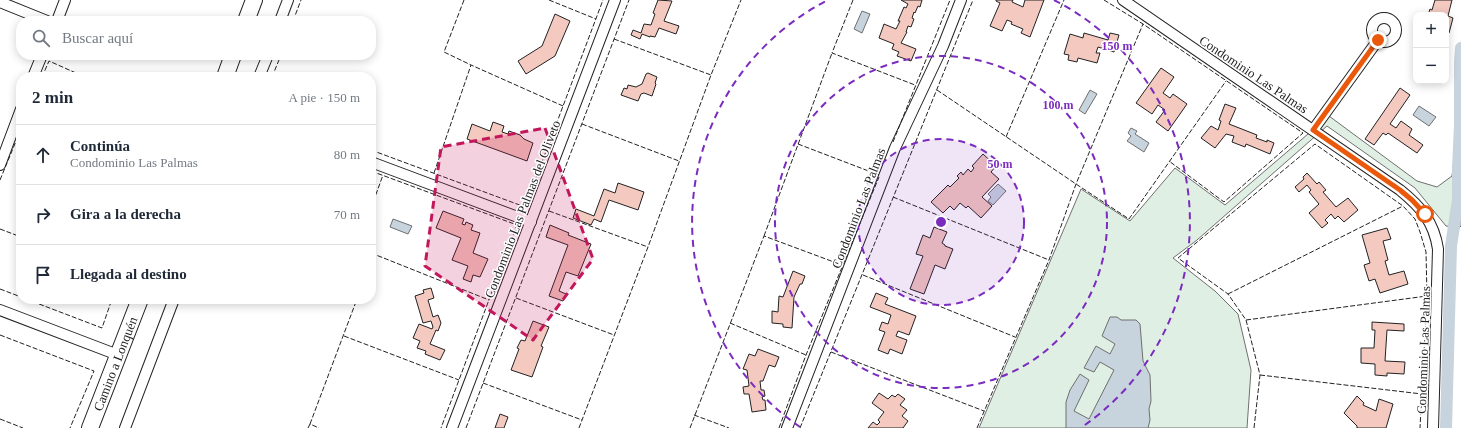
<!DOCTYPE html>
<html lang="es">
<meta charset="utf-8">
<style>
body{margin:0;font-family:Georgia,serif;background:#f2f2f3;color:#1f2937}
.controls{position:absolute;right:12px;top:12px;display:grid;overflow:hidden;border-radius:8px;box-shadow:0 2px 10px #0003}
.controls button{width:36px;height:36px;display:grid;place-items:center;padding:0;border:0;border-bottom:1px solid #e0e1e3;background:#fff;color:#1f2937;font:20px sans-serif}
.stop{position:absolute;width:12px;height:12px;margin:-9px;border:3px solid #ea580c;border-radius:50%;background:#fff}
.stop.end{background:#ea580c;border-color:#fff;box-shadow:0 1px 4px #0008}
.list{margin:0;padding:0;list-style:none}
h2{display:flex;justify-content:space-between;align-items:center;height:52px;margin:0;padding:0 16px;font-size:17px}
h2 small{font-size:13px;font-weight:400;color:#747a83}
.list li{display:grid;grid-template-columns:26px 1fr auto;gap:12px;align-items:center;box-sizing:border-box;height:60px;padding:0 16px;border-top:1px solid #e0e1e3}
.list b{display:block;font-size:15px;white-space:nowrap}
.list p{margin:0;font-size:13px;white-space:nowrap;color:#747a83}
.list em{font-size:13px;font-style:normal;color:#747a83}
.icon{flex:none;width:22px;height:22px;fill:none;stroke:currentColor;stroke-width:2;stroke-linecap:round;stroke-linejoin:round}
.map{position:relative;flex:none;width:1461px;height:428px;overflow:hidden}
.search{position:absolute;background:#fff;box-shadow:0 2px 10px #0003;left:16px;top:16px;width:360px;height:44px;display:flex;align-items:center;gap:10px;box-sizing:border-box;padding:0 14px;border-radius:16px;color:#747a83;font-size:15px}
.panel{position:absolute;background:#fff;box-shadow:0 2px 10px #0003;left:16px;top:72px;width:360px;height:232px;border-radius:16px}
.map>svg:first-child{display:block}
</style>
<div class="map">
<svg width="1461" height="428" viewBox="0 0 1461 428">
<rect width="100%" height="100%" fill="#fff"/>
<!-- green -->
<path fill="#e0efe3" stroke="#6f6f6f" d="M1461,100V226L1459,228L1446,226L1415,188L1327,126L1197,240L1173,258L1215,291L1238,314L1251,370L1247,428H979L1081,189L1130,221L1175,168L1225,205L1329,116L1417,181L1437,187L1452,176Z"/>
<!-- water -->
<g fill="#c7d3dd" stroke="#6f6f6f">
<path d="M862,11L870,14L862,33L854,29Z"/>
<path d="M1090,90L1097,94L1085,114L1079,110Z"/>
<path d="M1419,106L1436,117L1429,126L1413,115Z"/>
<path d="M1131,128L1137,131L1135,134L1149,143L1144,152L1127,141L1131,136L1128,133Z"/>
<path d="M998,184L1006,191L993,205L988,201L991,197L988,194Z"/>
<path d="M393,219L412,226L408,234L390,227Z"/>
<path d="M1110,317H1117L1121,320H1136L1140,324L1143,361L1150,375L1151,401L1149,409L1150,420L1148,428H1066V402L1070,390L1080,374L1089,380L1074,411L1089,419L1114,370L1100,362L1094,372L1084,368L1096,346L1110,354L1115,344L1102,336Z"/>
</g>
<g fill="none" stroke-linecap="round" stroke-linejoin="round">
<!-- canal -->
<path stroke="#c7d3dd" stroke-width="12" d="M1446,428L1451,246L1458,200V169L1460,125V61L1461,48"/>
</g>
<!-- building -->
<g fill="#f3c9c0" stroke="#222">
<path d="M658,0L672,1L664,21L679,26L676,34L659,28L655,37L650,36V37L642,34L640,39L631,35L633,30L641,33L644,24L651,25L655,14L653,13Z"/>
<path d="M901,0H922L920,7L918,6L915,13L914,12L912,18L914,19L911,27L908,26L906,32H907L901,43L916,49L911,61L897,56L899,52L892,49L894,44L879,38L884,24L896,29L900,21H898L904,7L906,8L908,4Z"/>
<path d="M996,0H1013L1012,2L1023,7L1025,0H1044L1030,37L1021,33L1023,29L1011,24L1012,22L1007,20L1002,31L990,26L1000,3L996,1Z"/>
<path d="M1435,0H1452L1448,16L1453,18L1449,33L1446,32V15H1428L1430,9L1432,10Z"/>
<path d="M555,14L570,21L555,56L526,74L518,61L542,46Z"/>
<path d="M1084,33L1108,40L1110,33L1119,35L1114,52L1098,47L1096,53H1100L1097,63L1078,58L1077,62L1068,60L1069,55L1064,54L1070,34L1083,38Z"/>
<path d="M1161,68L1174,77L1163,93L1170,98L1173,94L1187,104L1168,131L1156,122L1165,110L1158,105L1152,114L1136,103Z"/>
<path d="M648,73L657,77L655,83L656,84L652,96L644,93L641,94L638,101L621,95L624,88L627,89L628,85L636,87L642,84L646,74Z"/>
<path d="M1400,88L1410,95L1390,124L1396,128L1401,121L1412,129L1409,135L1423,145L1417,153L1388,133L1386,135L1383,133L1374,145L1365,139Z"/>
<path d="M1225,104L1236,108L1229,124L1257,135L1256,138L1267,142V140L1274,143L1270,154L1246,144L1245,147L1232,142L1234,136L1226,134L1215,148L1201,138L1211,126L1218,130L1221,121L1219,120Z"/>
<path d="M493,122L504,126L502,132L508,134L509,131L520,135L524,139L533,143L527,161L467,139L472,124L490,131Z"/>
<path d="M983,154L996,166L991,172L999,179L982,197L992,206L981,218L968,206L966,208L960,203L954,210L950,206L943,213L931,202L948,185L950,187L959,178L957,176L961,172L963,175L968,169L971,172L974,168L972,166Z"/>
<path d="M1307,173L1317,184L1319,182L1326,190L1323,192L1336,207L1348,198L1358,210L1344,222L1338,216L1335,219L1331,214L1325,220L1328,223L1322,228L1309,213L1319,204L1309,192L1311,190L1307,185L1299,192L1295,187L1304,179L1303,177Z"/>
<path d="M618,183L644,192L638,210L609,200L601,222L594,219L591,225L573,218L576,209L594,216L604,189L615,193Z"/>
<path d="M443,211L464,219L462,224L465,225L466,222L473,225L471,230L480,233L473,253L488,259L480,277L473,275L471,282L463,279L468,266L452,260L461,238L436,228Z"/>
<path d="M550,225L569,233L568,235L591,244L578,276L566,272L559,291L566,294L563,301L549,296L568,245L546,237Z"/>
<path d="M934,227L947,232L942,243L945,245V246L953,249L945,269L935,265L924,294L910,289L923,256L916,254L923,235L930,238Z"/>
<path d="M1387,228L1391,239L1383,241L1388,260L1385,261L1389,275L1404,271L1408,284L1380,293L1375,279L1369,281L1364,265L1370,263L1362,235Z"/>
<path d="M793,271L805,276L802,284H800L794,297L792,328L783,327V324L772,323V311L778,312L779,296L783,297Z"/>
<path d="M431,288L434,298L428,300L433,317L438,315L441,323L438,331L436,330L430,344L445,350L440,360L425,354L426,351L417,348L420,341L413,338L419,324L432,329L433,327L431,321L423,323L415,296L424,293L423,290Z"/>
<path d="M876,293L888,298L885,304L916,316L909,335L898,331L896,336L907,340L902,354L890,349L888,354L878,350L885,332L879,330L882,322L888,324L891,315L870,307Z"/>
<path d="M533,321L549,327L541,346L543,347L532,377L511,370L519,349L517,348L521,340L525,341Z"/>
<path d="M1372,322L1404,324V331L1387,330L1385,361L1405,362L1404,374L1387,373V376L1375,375V364L1361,363V348H1374L1375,330H1372Z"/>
<path d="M758,349L779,357L775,367L769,365L763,381H760L761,390H764L765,396L762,397L763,400H765L766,410L752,412L749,394H744L743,387L749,386L747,370L743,369L749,354L755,356Z"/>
<path d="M879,393L888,399L892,395L895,397L898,394L905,399L900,405L907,410L902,416L908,421L903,428H868L873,422L877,425L880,422L878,420L884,412L872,403Z"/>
<path d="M1357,396L1364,403L1363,405L1376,411L1379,399L1393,404L1386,428H1357V426L1344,413Z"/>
<path d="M500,414L508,417L504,428H495Z"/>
</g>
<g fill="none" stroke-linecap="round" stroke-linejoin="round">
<defs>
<g id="street">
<path d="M1123,0L1400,190C1421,207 1434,222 1438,249L1433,428"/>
<path d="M0,2L47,21"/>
<circle cx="1384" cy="30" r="12"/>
<path d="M57,21L65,0"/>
<path d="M280,21L288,0"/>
<path d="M33,77L42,55"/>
<path d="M259,77L268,55"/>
<path d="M1313,130L1378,40"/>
<path d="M371,162L531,222"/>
<path d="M0,165L21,109"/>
<path d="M0,310L118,355"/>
<path d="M125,428L174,299"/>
<path d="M452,428L615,0"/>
<path d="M787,428L895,148L943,46L961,0"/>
</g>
<g id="primary">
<path d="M246,21L254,0"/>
<path d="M225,77L233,55"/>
<path id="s1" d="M90,428L140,299"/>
</g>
</defs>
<!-- street casing -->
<use href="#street" stroke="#222" stroke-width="12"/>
<!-- primary casing -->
<use href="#primary" stroke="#222" stroke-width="18"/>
<!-- street -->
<use href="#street" stroke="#fff" stroke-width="10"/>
<!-- primary -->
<use href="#primary" stroke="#fff" stroke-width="16"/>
<!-- fence -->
<g stroke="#222" stroke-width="1" stroke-dasharray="5 2" stroke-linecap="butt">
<path d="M464,0L444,52L471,65"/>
<path d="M549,0L596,19"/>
<path d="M853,0L832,53L915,85"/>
<path d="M1104,0L1143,24L1303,133L1224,202L1169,161"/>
<path d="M293,21L301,0"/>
<path d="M614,39L711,75"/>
<path d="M42,77L49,61L85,77"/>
<path d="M272,77L281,55"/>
<path d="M937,90L1076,184L1129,219L1226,81"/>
<path d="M582,124L679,161"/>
<path d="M1006,137L1064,0"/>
<path d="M893,142L950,0"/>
<path d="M798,144L879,175"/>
<path d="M371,150L525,207L603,0"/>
<path d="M371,171L517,225L441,428"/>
<path d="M434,173L471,65L563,106"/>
<path d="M0,180L21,129"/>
<path d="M893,197L1049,260"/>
<path d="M371,208L383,175"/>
<path d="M549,211L648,247"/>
<path d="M0,229L21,237"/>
<path d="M764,236L832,53"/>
<path d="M371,253L489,300"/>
<path d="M863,275L1015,337"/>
<path d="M0,289L21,297"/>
<path d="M1228,294L1403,206"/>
<path d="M516,298L614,335"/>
<path d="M26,299L102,328L112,299"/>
<path d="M1246,320L1427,296"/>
<path d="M730,323L806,355"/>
<path d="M0,335L94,371L70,428"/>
<path d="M344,336L459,380"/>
<path d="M831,352L984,411"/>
<path d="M1260,375L1422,394"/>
<path d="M483,383L582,420"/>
<path d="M694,415L729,428"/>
<path d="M0,419L23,428"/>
<path d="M310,424L357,299"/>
<path d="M308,428L310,424L319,428"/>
<path d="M466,428L629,0"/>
<path d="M579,428L648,247L711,75L741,0"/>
<path d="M690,428L764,236L842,265"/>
<path d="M779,428L806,355L879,177"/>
<path d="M800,428L973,0"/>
<path d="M977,428L1049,260L1076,184L1143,24"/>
<path d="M1254,428L1260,375L1246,320L1228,294L1178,258L1315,144L1403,206L1415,219L1420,232L1426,252L1427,296L1420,428"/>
</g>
</g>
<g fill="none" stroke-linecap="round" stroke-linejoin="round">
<!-- route -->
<path stroke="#ea580c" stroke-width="5" d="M1378,40L1313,130L1400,190L1412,200L1425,214"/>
</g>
<!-- marked area -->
<path fill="#c2185b" fill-opacity="0.2" stroke="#c2185b" stroke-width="3" stroke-dasharray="8 5" stroke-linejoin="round" d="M545,128L593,259L533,340L425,266L441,147Z"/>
<!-- distance rings -->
<circle cx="941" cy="222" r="83" fill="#7b2cbf" fill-opacity=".12"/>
<g fill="none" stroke="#7b2cbf" stroke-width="2" stroke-dasharray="7 5">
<circle cx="941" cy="222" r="83"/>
<circle cx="941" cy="222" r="166"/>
<path d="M800 427A249 249 0 0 1 828 0M1054 0A249 249 0 0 1 1082 427"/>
</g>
<g text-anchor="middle" stroke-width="3" stroke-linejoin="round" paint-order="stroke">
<!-- street labels -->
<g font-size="13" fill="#222" stroke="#fff">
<text transform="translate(1254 74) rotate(34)" y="5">Condominio Las Palmas</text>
<text transform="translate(858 208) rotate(-69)" y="5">Condominio Las Palmas</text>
<text transform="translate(522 209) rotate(-69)" y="5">Condominio Las Palmas del Oliveto</text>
<text transform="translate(1423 350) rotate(-88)" y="5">Condominio Las Palmas</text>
<text dy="5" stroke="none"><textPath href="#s1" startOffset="69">Camino a Lonquén</textPath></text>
</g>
</g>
<circle cx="941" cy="222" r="6" fill="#7b2cbf" stroke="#fff" stroke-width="2"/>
<g font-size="12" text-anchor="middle" font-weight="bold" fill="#7b2cbf" stroke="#fff" stroke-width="3" stroke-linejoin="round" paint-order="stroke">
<text x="1117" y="50">150 m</text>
<text x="1058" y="109">100 m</text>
<text x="1000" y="168">50 m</text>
</g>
</svg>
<div class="controls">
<button>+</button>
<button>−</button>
</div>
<div class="stop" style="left:1425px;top:214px"></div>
<div class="stop end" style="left:1378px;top:40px"></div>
<div class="search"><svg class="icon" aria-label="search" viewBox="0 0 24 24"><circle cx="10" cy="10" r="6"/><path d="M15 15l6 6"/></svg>Buscar aquí</div>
<section class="panel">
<h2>2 min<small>A pie · 150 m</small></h2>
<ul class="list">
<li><svg class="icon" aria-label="ahead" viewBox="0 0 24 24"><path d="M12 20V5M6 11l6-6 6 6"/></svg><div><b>Continúa</b><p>Condominio Las Palmas</p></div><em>80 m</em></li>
<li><svg class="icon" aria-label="right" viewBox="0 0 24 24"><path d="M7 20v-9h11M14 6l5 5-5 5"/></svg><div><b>Gira a la derecha</b></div><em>70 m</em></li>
<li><svg class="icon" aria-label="arrive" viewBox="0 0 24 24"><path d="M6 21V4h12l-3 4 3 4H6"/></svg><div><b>Llegada al destino</b></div></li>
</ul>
</section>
</div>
